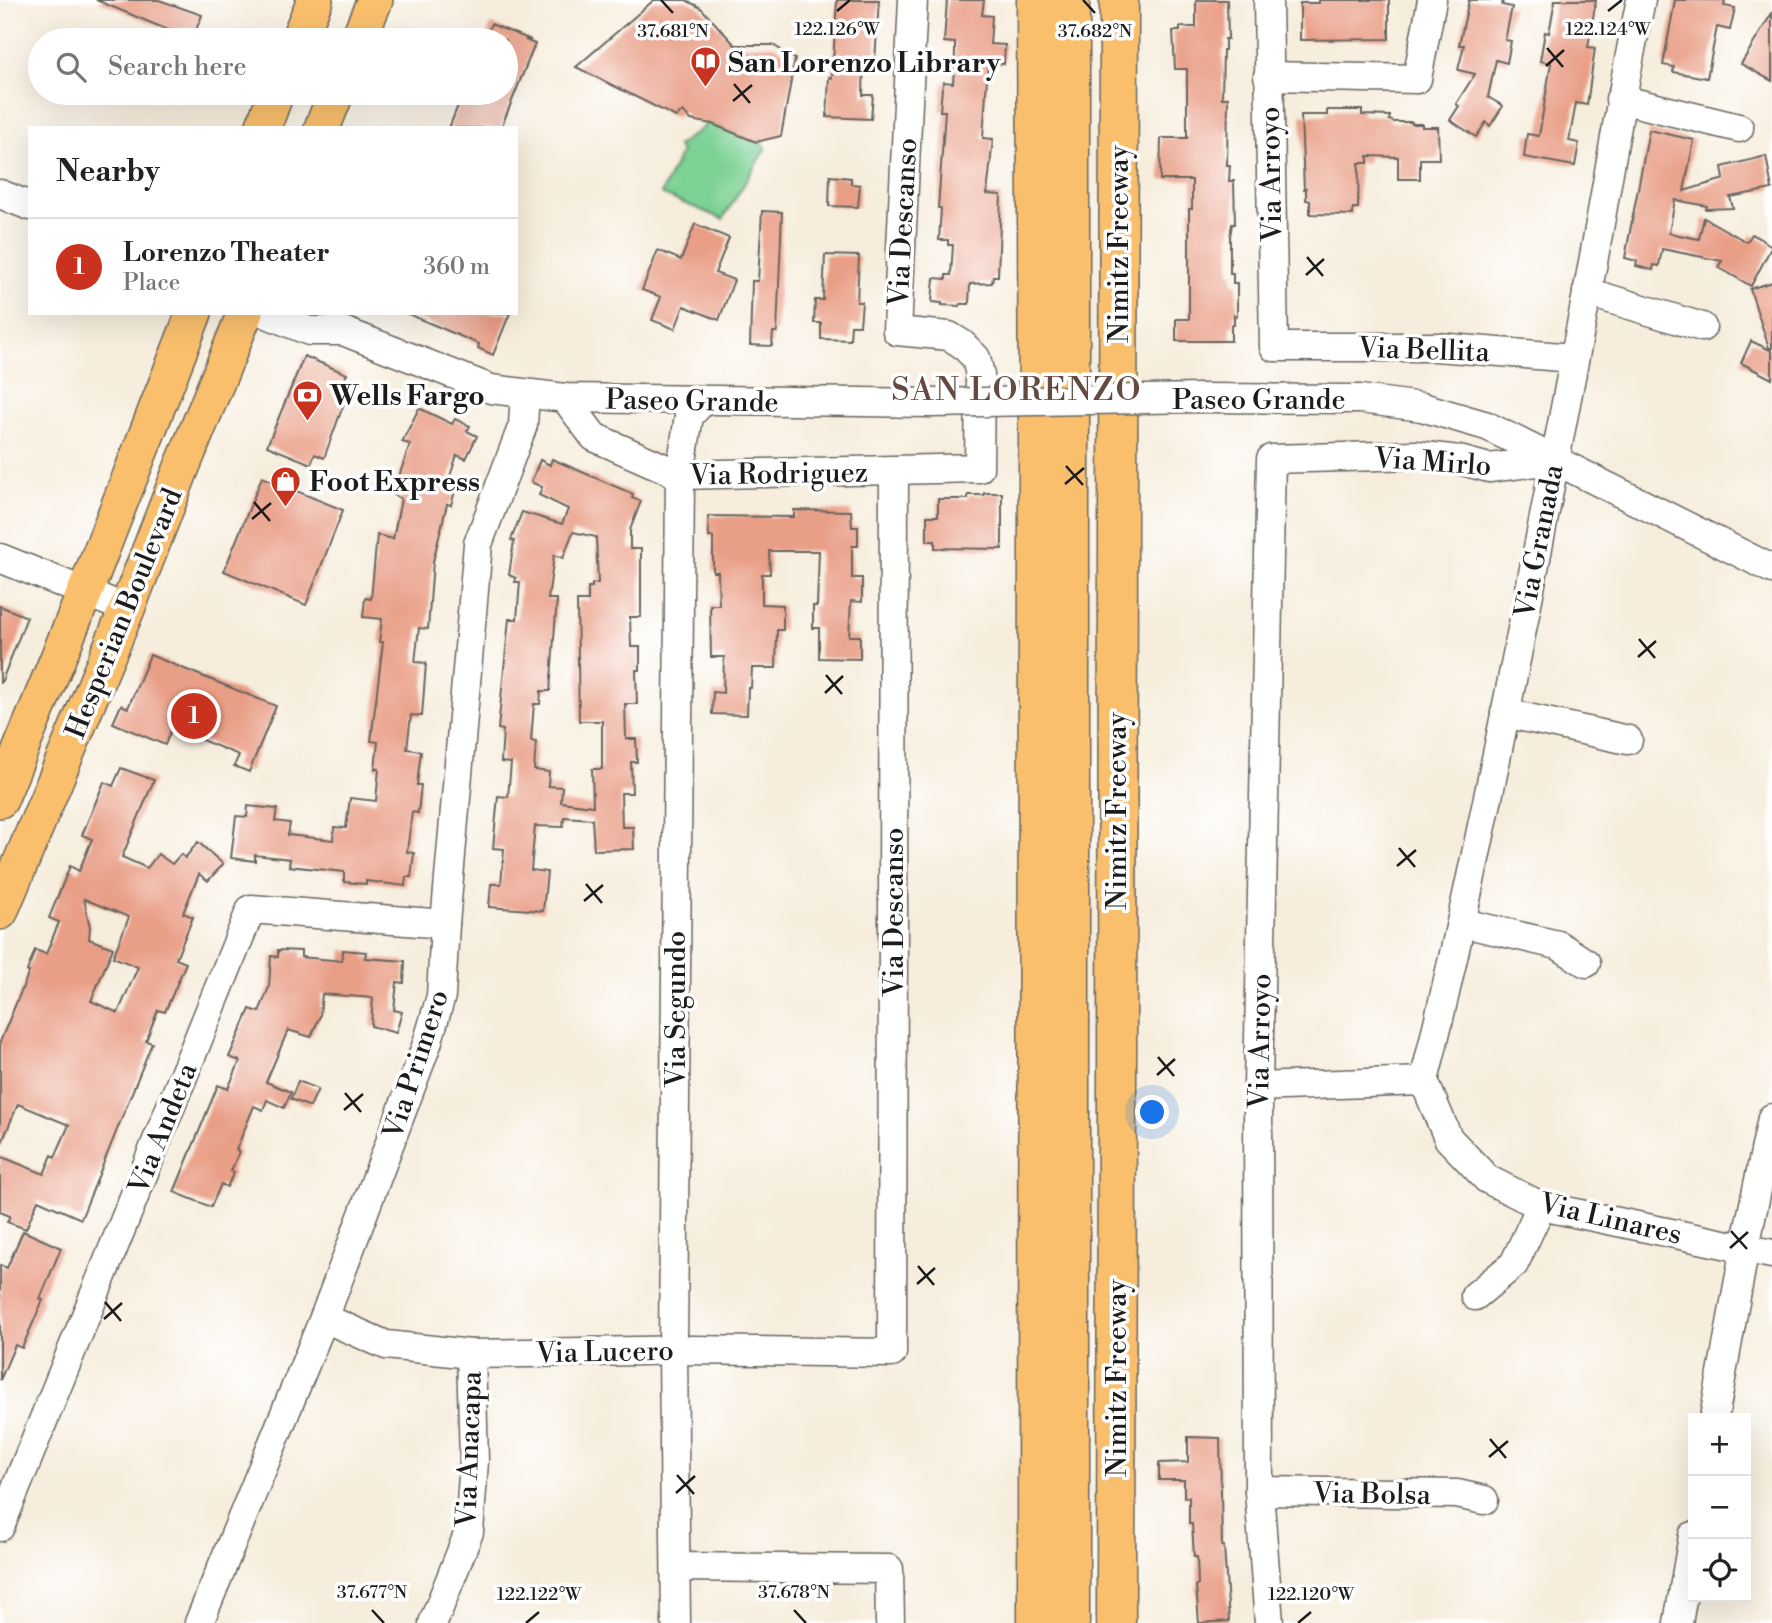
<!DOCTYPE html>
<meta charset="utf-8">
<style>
body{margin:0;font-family:"Libre Bodoni",serif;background:#f2f2f2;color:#222}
.controls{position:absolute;right:21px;bottom:21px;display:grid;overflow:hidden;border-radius:0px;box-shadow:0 7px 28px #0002}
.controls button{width:63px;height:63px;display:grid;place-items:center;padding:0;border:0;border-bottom:2px solid #e0e0e0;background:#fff;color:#222;font:35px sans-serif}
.you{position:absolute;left:1153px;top:1113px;width:24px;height:24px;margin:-18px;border:5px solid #fff;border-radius:50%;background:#1a73e8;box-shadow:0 0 0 10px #1a73e833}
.badge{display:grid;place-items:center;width:46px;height:46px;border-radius:50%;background:#c8321e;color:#fff;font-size:23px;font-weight:700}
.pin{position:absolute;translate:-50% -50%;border:4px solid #fff;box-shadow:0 2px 7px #0006}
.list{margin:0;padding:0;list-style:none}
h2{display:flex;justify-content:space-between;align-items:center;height:91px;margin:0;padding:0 28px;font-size:30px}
h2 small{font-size:23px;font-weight:400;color:#767676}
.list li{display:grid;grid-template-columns:46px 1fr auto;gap:21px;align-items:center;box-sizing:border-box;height:98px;padding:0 28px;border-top:2px solid #e0e0e0}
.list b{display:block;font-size:26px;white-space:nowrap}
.list p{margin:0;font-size:23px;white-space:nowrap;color:#767676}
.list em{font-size:23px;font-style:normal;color:#767676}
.icon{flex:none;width:38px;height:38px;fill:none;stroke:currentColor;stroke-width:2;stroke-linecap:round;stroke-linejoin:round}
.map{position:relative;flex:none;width:1772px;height:1623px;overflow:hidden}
.search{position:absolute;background:#fff;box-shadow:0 7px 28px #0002;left:28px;top:28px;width:490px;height:77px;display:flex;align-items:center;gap:18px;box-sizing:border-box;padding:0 24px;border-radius:38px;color:#767676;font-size:26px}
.panel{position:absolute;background:#fff;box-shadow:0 7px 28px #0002;left:28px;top:126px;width:490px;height:189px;border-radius:0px}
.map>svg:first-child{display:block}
</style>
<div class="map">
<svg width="1772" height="1623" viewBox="0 0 1772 1623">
<rect width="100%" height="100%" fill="#fff"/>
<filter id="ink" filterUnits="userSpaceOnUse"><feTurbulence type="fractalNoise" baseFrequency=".0143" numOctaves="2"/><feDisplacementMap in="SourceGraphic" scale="14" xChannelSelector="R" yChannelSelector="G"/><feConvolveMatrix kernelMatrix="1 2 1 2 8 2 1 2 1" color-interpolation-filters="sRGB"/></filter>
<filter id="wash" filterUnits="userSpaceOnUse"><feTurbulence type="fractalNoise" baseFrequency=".00686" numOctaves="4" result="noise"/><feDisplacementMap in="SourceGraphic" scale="28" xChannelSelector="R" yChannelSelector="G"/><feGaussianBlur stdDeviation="1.57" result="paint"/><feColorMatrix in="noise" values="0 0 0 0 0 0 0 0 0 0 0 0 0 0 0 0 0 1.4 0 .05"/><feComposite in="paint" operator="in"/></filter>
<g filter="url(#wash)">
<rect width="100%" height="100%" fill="#f6eddc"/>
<!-- green -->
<path fill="#7cd194" stroke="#4c7658" stroke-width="2" d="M705,122L756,142L761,141L765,149L723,219L661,194L681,152L677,146L704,127Z"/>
<g id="blocks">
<!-- building -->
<g fill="#e99e86" fill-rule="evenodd">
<path d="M96,0H159L202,15L192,40Z"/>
<path d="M654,0H686L701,8L735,45H773L795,59L781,136L756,142L712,124L691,120L683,111L676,117L576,67Z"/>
<path d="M837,0H879L875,61L864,60L863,95H873L871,119L827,117L829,77L832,78Z"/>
<path d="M947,0H984L982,15L992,16L990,44L1005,45L1004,64L988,63L983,138L993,139L987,194L1001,195L998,276H993L992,283L970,284L969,304H960V306L942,305V303L932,302L934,278L946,279V275H951L953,245H948V240H939L941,208H938L945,111H940L942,88L944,82L953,83L955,53V43L944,42Z"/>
<path d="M1196,0H1227L1228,39H1225V50H1223L1222,98H1228L1227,165H1230L1229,181H1234L1235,224H1232L1230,236V273H1233V283H1237V316L1234,315V325H1231V341H1176V319H1189V209H1192V180H1160L1161,138H1187V69H1175L1173,31H1180V27H1196Z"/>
<path d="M1319,0H1389V39L1300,40V3H1319Z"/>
<path d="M1469,0H1503L1502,5L1512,7L1505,40L1511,41L1507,63L1496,60L1488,97L1503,106L1490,126L1486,122L1476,137L1450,120L1459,106L1456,104L1475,74L1458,70L1464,45H1459Z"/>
<path d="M1555,0H1596L1588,47L1595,48L1587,105L1576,103L1569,141L1579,143L1575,166L1524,157L1527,134L1539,136L1551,63L1540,61L1545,32L1549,33Z"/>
<path d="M1675,0H1725L1724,6L1735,8L1730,30L1717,27L1707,78L1673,72L1674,67L1663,65Z"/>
<path d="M1772,13V81L1741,64Z"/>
<path d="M491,24L531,40H525L535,44L501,128H449L463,93H506V40H485Z"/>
<path d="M1327,110H1362V115L1390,116L1389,120L1394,122H1412V124H1422V127H1438L1439,159H1420V179H1398V157L1368,156V163H1359L1358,208H1353V215L1310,214V201L1306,200V188L1304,189L1301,115H1327Z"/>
<path d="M1649,130L1694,140L1684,191L1724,179L1722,167L1766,156L1772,189L1730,197L1733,208L1706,209L1707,206L1675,200L1669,233L1699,239L1704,218L1747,242L1752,234L1772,246L1751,286L1718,267L1722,261L1662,249L1659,266L1654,265L1653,270L1636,266L1637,261L1625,258Z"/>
<path d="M830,176L851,178V184L860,185L858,207L829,206Z"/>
<path d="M762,211L782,212L777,332H773L772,346L750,345L752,281H758Z"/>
<path d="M695,224L729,238L715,273L734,280L719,320L684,306L675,329L652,320L661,297L642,290L658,250L681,260Z"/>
<path d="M825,255L859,256L857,302H862L860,325H851L850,340L821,339V323H814L815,300H823Z"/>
<path d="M1772,282V348H1769L1750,289Z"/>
<path d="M406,313H510L493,355L478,348L479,344Z"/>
<path d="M1751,341L1772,351V379L1741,363Z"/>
<path d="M304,356L347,374L338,394L346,398L324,458L315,454L311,464L267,446Z"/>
<path d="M419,408L452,424L455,419L470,426L467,431L477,436L466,459L457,455L447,485L456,488L451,505L447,504L433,562L428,629L419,628L415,662L426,663L422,716L411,715L407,749L421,751L417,785H421L418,813L412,812L407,852L414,853L411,877H406L405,886L366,881V884L344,882V872L289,866L290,859L255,855V861L231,858L236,816L247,817L248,806L277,809L275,821L290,823L288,835L333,840L334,827L346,828L350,798L376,801L379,769H375L378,742L371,741L383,642H379L382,619L363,617L365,598L371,599L377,535L393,539L401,499L393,494L410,444L402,442Z"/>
<path d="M552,459L633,494L632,498L641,501L630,530V549H641V617H630L631,647H640V670H636L637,704H625L626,739H636L637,762H631L632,793H621L622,827H633L634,849L594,850L592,819L564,817L563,827L535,826L531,870L547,872L543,911L489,907L491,884H501L504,849L493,848L498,796L508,797L511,763L501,762L503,730L498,729L509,619H517L520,582H515L516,578L509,575L514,541L511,540L522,512L562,524L568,509L539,495L542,487L531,482L540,460L550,465ZM573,532L596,537L598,583L592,584V587H588V601H577L579,721H602V769H592L593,806L561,802L562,787L548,786L549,772L534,770L536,742L531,741L534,704H540L541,691H550L557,599H548L554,555L563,558Z"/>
<path d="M262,477L343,510L306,605L224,571Z"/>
<path d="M984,493H1002V549L935,548V541H927V516H938V499H968V495H984Z"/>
<path d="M794,510L851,511L852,527H858V546H852V578H862V602L851,601L849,636H860V659L819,658V628H813V606H817L819,551H769L770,574H762V604L783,605V630H777L776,668H752L751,688H748L747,715L712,714L713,692L723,693L724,657H711L710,605H719L718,572H713V537H709L708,516L794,517Z"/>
<path d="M0,606L27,617L1,683H0Z"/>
<path d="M150,655L276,706L249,772L234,766L239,755L172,728L165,745L113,723L121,705L128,708Z"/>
<path d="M121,768L154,780L122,857L147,868L158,854L172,864L181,854L185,858L198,842L223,864L208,881L199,874L183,913L193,917L176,959L186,963L165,1012L158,1010L146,1041L152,1043L81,1219L38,1200L26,1229L7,1222L10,1216L0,1212V1156L44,1174L52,1155L55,1157L69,1125L18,1104L0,1147V1042L29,972L27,971L35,950L46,954L59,922L49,918L70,866L79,871L92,839L82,835L104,782L113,786ZM84,899L129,917L113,957L138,967L118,1013L91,1001L113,948L89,939L90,927Z"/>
<path d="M278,950L301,951V957L342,961L343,950L366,952L365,958L405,961L404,983L397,982L394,1010L402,1012L396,1033L371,1026L373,998L322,994L320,1016L311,1037L288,1030L266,1082L291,1092L284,1108L267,1100L263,1110L254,1106L236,1150L239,1152L231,1171L234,1172L227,1187L221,1184L211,1207L174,1192L218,1085L228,1089L240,1061L229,1057L250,1009L259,1012L269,987L271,956L278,957Z"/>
<path d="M298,1081L318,1089L310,1107L291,1099Z"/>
<path d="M23,1231L61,1248L40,1299L43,1300L22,1348L15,1345L0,1380V1265L7,1268Z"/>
<path d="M1188,1437L1220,1438L1222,1546H1224L1229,1621L1199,1623L1196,1585H1198L1197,1557H1194L1192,1524H1189V1497H1184V1480H1159V1463L1188,1462Z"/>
</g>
</g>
</g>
<g filter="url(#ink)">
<use href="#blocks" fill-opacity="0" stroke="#68655f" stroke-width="2"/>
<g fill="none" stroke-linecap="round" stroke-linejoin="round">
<defs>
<g id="minor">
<path d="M1268,0L1274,347H1437L1574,358"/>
<path d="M1268,76L1417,79L1432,0"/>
<path d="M1620,99L1739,128"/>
<path d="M0,194L30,206"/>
<path d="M1587,292L1702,327"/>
<path d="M265,313L309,331H343L491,389L565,398L930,403"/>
<path d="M565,398L594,437L680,475L979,468L980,375L976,358L962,344L949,336L897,331L913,0"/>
<path d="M1201,398L1360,399L1422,407L1487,426L1772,569"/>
<path d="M0,558L127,609"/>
<path d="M1505,713L1628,740"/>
<path d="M1463,923L1558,945L1586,963"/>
<path d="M1424,1081C1488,820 1536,557 1587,294C1606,196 1620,98 1641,0"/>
<path d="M1258,1087L1424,1081L1448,1138L1487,1179L1541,1206L1772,1254"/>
<path d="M1475,1296L1514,1264L1541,1206"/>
<path d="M324,1318L386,1345L471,1354L692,1350L892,1353L894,471"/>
<path d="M1714,1418L1745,1247L1772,1118"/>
<path d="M1259,1491L1457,1494L1484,1500"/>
<path d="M0,1527L251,909L445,924"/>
<path d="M676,1567L889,1569L890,1623"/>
<path d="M199,1623L324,1318L427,1044L441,996L445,924L478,544L523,425L525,394"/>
<path d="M433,1623L469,1532L474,1461L471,1354"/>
<path d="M676,1623L673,1351L680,475L689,416L703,401"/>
<path d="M1269,1623L1259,1491L1258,1087L1271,459L1416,455L1459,460L1489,468L1553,460"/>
<path d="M1678,1623L1693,1536"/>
</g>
<g id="major">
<path d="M298,40L315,0"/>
<path d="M358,40L375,0"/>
<path d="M263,128L276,93"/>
<path d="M322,128L336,93"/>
<path d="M0,800L85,592L194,313"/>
<path d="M0,912L127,609L180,472L245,313"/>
</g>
<g id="highway">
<path d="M1036,0L1038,434L1037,1623"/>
<path d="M1070,0V1623"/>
<path d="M1116,1623L1119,0"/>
</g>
</defs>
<!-- minor casing -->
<use href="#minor" stroke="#68655f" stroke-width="31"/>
<!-- major casing -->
<use href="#major" stroke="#68655f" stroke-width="38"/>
<!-- highway casing -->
<use href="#highway" stroke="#68655f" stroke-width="41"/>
<!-- minor -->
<use href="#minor" stroke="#fff" stroke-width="28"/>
<!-- major -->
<use href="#major" stroke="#f9bf6d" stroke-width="35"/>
<!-- highway -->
<use href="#highway" stroke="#f9bf6d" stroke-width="38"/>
<defs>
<path id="minor-bridge" d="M930,403L1201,398"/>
</defs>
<!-- minor-bridge casing -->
<use href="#minor-bridge" stroke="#68655f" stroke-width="31" stroke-linecap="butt"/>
<!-- minor-bridge -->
<use href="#minor-bridge" stroke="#fff" stroke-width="28"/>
</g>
</g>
<!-- ticks -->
<path fill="none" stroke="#1c1c1c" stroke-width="2.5" d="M661,0L673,13M1083,0L1095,13M837,11L850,0M1608,11L1622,0M1547,48L1563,67M1546,66L1564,50M734,84L750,103M733,101L752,85M1307,257L1323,276M1306,275L1324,259M1066,466L1083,485M1065,484L1084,468M254,502L270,521M252,519L271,503M1639,639L1655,658M1638,657L1656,641M826,675L842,694M825,693L843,676M1399,848L1415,867M1397,866L1416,850M586,884L602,903M584,901L603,885M1158,1057L1174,1076M1157,1075L1175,1059M345,1093L361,1112M344,1110L363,1094M1731,1231L1747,1249M1730,1248L1748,1232M918,1266L934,1285M917,1284L935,1268M105,1302L121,1321M104,1319L122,1303M1490,1439L1506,1458M1489,1457L1508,1441M677,1475L694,1494M676,1493L695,1476M372,1610L384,1623M794,1610L806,1623M526,1623L539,1612M1298,1623L1311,1612"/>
<!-- icons -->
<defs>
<symbol id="library-pin" viewBox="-11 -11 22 30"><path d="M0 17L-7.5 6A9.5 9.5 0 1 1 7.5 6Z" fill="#c8321e" stroke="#fff"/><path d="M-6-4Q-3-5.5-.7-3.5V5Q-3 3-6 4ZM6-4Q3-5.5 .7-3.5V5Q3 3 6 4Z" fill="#fff"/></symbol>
<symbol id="bank-pin" viewBox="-11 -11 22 30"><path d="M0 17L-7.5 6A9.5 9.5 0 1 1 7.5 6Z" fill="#c8321e" stroke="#fff"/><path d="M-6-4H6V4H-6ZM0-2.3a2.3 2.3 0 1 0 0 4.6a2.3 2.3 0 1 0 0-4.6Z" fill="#fff"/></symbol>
<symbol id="shop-pin" viewBox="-11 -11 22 30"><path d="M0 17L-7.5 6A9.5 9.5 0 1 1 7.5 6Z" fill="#c8321e" stroke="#fff"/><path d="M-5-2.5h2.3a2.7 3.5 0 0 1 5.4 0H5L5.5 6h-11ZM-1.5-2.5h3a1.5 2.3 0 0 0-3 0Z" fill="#fff"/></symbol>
</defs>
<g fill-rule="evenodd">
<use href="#library-pin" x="688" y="44" width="35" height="47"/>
<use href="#bank-pin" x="290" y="378" width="35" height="47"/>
<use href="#shop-pin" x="268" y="464" width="35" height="47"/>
</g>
<g text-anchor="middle" stroke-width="7" stroke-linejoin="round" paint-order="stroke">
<!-- poi labels -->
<g font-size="28" font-weight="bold" fill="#1c1c1c" stroke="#fff" text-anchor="start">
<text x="728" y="72">San Lorenzo Library</text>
<text x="330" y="405">Wells Fargo</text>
<text x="309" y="491">Foot Express</text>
</g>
<!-- street labels -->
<g font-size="28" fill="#1c1c1c" stroke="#fff">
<text transform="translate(1270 174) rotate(-91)" y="10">Via Arroyo</text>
<text transform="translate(902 222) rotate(-87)" y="10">Via Descanso</text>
<text transform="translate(1118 244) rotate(-90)" y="10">Nimitz Freeway</text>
<text transform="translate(1424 349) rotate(2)" y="10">Via Bellita</text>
<text x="1259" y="409">Paseo Grande</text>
<text transform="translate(692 400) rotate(1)" y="10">Paseo Grande</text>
<text transform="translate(1433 461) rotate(4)" y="10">Via Mirlo</text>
<text transform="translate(779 473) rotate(-1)" y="10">Via Rodriguez</text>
<text transform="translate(1538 541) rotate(-79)" y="10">Via Granada</text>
<text transform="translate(123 613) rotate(-68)" y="10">Hesperian Boulevard</text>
<text transform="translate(1116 811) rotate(-90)" y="10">Nimitz Freeway</text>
<text transform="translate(893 912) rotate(-90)" y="10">Via Descanso</text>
<text transform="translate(675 1009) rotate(-90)" y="10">Via Segundo</text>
<text transform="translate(1259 1041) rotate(-89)" y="10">Via Arroyo</text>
<text transform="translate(415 1064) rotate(-72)" y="10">Via Primero</text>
<text transform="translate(162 1128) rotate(-68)" y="10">Via Andeta</text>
<text transform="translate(1611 1218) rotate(13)" y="10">Via Linares</text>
<text transform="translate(605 1351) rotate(-1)" y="10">Via Lucero</text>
<text transform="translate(1116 1378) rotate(-90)" y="10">Nimitz Freeway</text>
<text transform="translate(468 1449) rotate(-88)" y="10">Via Anacapa</text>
<text transform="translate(1372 1493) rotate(1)" y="10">Via Bolsa</text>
</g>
<!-- quarter labels -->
<g font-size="32" letter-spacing="2" fill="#644a41" stroke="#fff">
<text x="1017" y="400">SAN LORENZO</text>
</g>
</g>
<g font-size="18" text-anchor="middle" fill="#1c1c1c" stroke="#fff" stroke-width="7" stroke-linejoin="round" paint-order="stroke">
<text x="837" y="35">122.126°W</text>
<text x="1608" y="35">122.124°W</text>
<text x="673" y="37">37.681°N</text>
<text x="1095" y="37">37.682°N</text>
<text x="372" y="1598">37.677°N</text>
<text x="794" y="1598">37.678°N</text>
<text x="539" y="1600">122.122°W</text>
<text x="1311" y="1600">122.120°W</text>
</g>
</svg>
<div class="controls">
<button>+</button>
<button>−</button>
<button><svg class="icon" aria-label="locate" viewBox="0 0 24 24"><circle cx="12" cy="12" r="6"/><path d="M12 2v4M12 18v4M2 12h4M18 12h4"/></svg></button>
</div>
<div class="you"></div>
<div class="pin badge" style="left:194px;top:716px">1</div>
<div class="search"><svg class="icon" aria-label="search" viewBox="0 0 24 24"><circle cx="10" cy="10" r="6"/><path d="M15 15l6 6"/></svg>Search here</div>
<section class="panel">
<h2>Nearby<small></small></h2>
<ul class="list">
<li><span class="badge">1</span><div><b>Lorenzo Theater</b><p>Place</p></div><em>360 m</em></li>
</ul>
</section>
</div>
